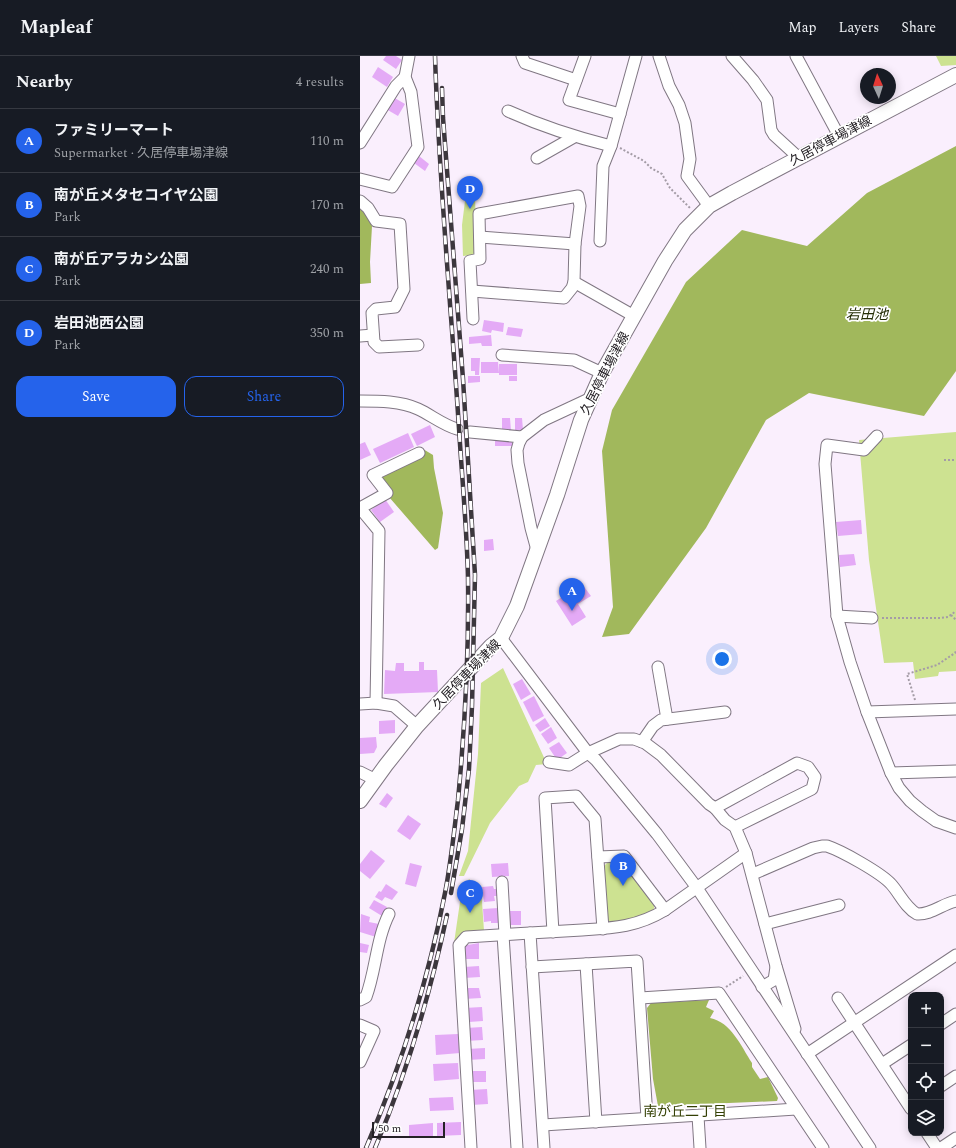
<!DOCTYPE html>
<meta charset="utf-8">
<style>
body{margin:0;font-family:Spectral,"Noto Sans JP",serif;background:#20242c;color:#f1f3f6}
.controls{position:absolute;right:12px;bottom:12px;display:grid;overflow:hidden;border-radius:8px;box-shadow:0 2px 10px #0003}
.controls button{width:36px;height:36px;display:grid;place-items:center;padding:0;border:0;border-bottom:1px solid #363941;background:#171b24;color:#f1f3f6;font:20px sans-serif}
.compass{position:absolute;left:500px;top:12px;width:36px;height:36px;border-radius:50%;background:#171b24;box-shadow:0 2px 10px #0003;rotate:356deg}
.scale{position:absolute;left:12px;bottom:10px;width:73px;box-sizing:border-box;padding-left:4px;border:2px solid #252126;border-top:0;font-size:11px;line-height:14px;white-space:nowrap;color:#252126;-webkit-text-stroke:3px #fff;paint-order:stroke}
.you{position:absolute;left:362px;top:603px;width:14px;height:14px;margin:-10px;border:3px solid #fff;border-radius:50%;background:#1a73e8;box-shadow:0 0 0 6px #1a73e833}
.badge{display:grid;place-items:center;width:26px;height:26px;border-radius:50%;background:#2563eb;color:#fff;font-size:13px;font-weight:700}
.pin{position:absolute;translate:-50% -33px;filter:drop-shadow(0 1px 2px #0008)}
.pin::after{content:'';position:absolute;top:21px;width:14px;height:12px;background:inherit;clip-path:polygon(0 0,100% 0,50% 100%)}
.list{margin:0;padding:0;list-style:none}
h2{display:flex;justify-content:space-between;align-items:center;height:52px;margin:0;padding:0 16px;font-size:17px}
h2 small{font-size:13px;font-weight:400;color:#9ea1a6}
.list li{display:grid;grid-template-columns:26px 1fr auto;gap:12px;align-items:center;box-sizing:border-box;height:64px;padding:0 16px;border-top:1px solid #363941}
.list b{display:block;font-size:15px;white-space:nowrap}
.list p{margin:0;font-size:13px;white-space:nowrap;color:#9ea1a6}
.list em{font-size:13px;font-style:normal;color:#9ea1a6}
.actions{display:flex;gap:8px;padding:12px 16px}
.actions a{flex:1;padding:9px 0;border:1px solid #2563eb;border-radius:12px;text-align:center;font-size:14px;color:#2563eb}
.actions .main{background:#2563eb;color:#fff}
.icon{flex:none;width:22px;height:22px;fill:none;stroke:currentColor;stroke-width:2;stroke-linecap:round;stroke-linejoin:round}
.map{position:relative;flex:none;width:596px;height:1092px;overflow:hidden}
header{display:flex;align-items:center;gap:24px;box-sizing:border-box;height:56px;padding:0 20px;background:#171b24;border-bottom:1px solid #363941}
header strong{font-size:19px}
nav{display:flex;gap:22px;margin-inline-start:auto;font-size:14px}
main{display:flex}
aside{flex:1;background:#171b24}
.map>svg:first-child{display:block}
</style>
<header>
<strong>Mapleaf</strong>
<nav><a>Map</a><a>Layers</a><a>Share</a></nav>
</header>
<main>
<aside>
<h2>Nearby<small>4 results</small></h2>
<ul class="list">
<li><span class="badge">A</span><div><b>ファミリーマート</b><p>Supermarket · 久居停車場津線</p></div><em>110 m</em></li>
<li><span class="badge">B</span><div><b>南が丘メタセコイヤ公園</b><p>Park</p></div><em>170 m</em></li>
<li><span class="badge">C</span><div><b>南が丘アラカシ公園</b><p>Park</p></div><em>240 m</em></li>
<li><span class="badge">D</span><div><b>岩田池西公園</b><p>Park</p></div><em>350 m</em></li>
</ul>
<div class="actions"><a class="main">Save</a><a>Share</a></div>
</aside>
<div class="map">
<svg width="596" height="1092" viewBox="0 0 596 1092">
<rect width="100%" height="100%" fill="#faeffd"/>
<!-- green -->
<g fill="#cde291">
<path d="M576,0H596V9L581,10Z"/>
<path d="M115,135L116,194L113,199L103,200L102,169L106,137Z"/>
<path d="M596,376V615L579,616L578,620L555,623L553,606L524,607L509,504L499,384Z"/>
<path d="M143,612L187,708L176,709L168,726L159,730L130,767L104,820H99L108,795L118,698L121,627Z"/>
<path d="M258,805L264,808L295,848L293,856L276,863L252,868L246,862L243,811L248,806Z"/>
<path d="M109,823L118,831H121L124,875L103,877L94,887L101,839Z"/>
</g>
<!-- water -->
<g fill="#a1b85c">
<path d="M596,90V315L564,360L449,337L406,364L346,472L269,578L242,581L253,551L242,395L252,354L326,226L382,174L447,190L507,137Z"/>
<path d="M0,153L4,156L12,170L10,206L11,227L0,228Z"/>
<path d="M63,393L73,399L74,412L83,457L78,492L75,494L29,441L20,420Z"/>
<path d="M349,944L346,951L354,955L350,962C371,966 381,990 392,1007V1011L400,1023L408,1021L418,1042L417,1045L298,1050L293,1023L287,952L291,947Z"/>
</g>
<!-- building -->
<g fill="#e4aaf6">
<path d="M26,0H36L42,4L36,13L23,4Z"/>
<path d="M18,11L33,21L27,31L12,21Z"/>
<path d="M33,41L45,48L38,60L26,53Z"/>
<path d="M59,100L69,108L65,115L54,107Z"/>
<path d="M124,264L144,267L143,276L132,274L131,277L122,275Z"/>
<path d="M148,271L163,273L161,281L146,279Z"/>
<path d="M131,279L132,290H122L121,287L109,288V281Z"/>
<path d="M111,302H120L119,319H115V315H111Z"/>
<path d="M121,306H138L139,317H121Z"/>
<rect x="139" y="308" width="18" height="11"/>
<path d="M108,320H120V326L108,327Z"/>
<rect x="149" y="320" width="8" height="5"/>
<path d="M142,362H150L151,375L142,376Z"/>
<path d="M155,362H162L163,374L155,375Z"/>
<path d="M70,369L75,381L57,390L51,378Z"/>
<path d="M48,377L54,391L20,407L13,393Z"/>
<rect x="135" y="383" width="17" height="7"/>
<path d="M5,386L11,399L0,404V388Z"/>
<path d="M25,443L34,456L20,466L11,454Z"/>
<path d="M501,464L502,478L478,480L476,466Z"/>
<path d="M133,483L134,494L124,495V484Z"/>
<path d="M494,498L496,509L480,511L479,499Z"/>
<path d="M222,528L231,540L218,548L226,561L212,570L196,545Z"/>
<path d="M59,606H64V614H77L78,636L24,638L25,614L35,615L36,607H44V615H59Z"/>
<path d="M162,623L171,638L161,644L153,628Z"/>
<path d="M174,640L184,660L173,666L163,646Z"/>
<path d="M185,662L190,670L180,676L175,669Z"/>
<path d="M35,664V677L19,678V665Z"/>
<path d="M191,671L197,682L188,688L181,678Z"/>
<path d="M16,681L17,691L14,697L0,698V682Z"/>
<path d="M199,686L207,697L197,704L189,692Z"/>
<path d="M27,737L33,742L26,752L19,748Z"/>
<path d="M48,759L61,768L50,784L37,775Z"/>
<path d="M11,794L25,805L10,823L0,815V808Z"/>
<path d="M50,807L62,810L56,831L45,828Z"/>
<path d="M148,807L149,820L132,821L131,808Z"/>
<path d="M26,828L38,836L32,844L25,841L22,845L15,841L19,835L21,836Z"/>
<path d="M133,830L134,833H137V840H134L135,845L124,846L122,831Z"/>
<path d="M14,844L27,851L22,860L9,852Z"/>
<path d="M138,852L139,867H131V865L124,866L123,853Z"/>
<rect x="147" y="855" width="14" height="14"/>
<path d="M1,858L10,861L9,866L19,868L16,881L0,876Z"/>
<path d="M0,887L9,889L7,897L0,896Z"/>
<path d="M119,887V903H106L105,898L102,897V890Z"/>
<path d="M119,910L120,921L104,922V911Z"/>
<path d="M104,932H119L121,942L104,943Z"/>
<path d="M122,951L123,965L109,966L104,952Z"/>
<path d="M122,971L123,984L106,985V972Z"/>
<path d="M98,978L100,997L76,999L75,979Z"/>
<path d="M125,992V1003L108,1004L107,993Z"/>
<path d="M98,1007L99,1023L74,1025L73,1008Z"/>
<rect x="109" y="1015" width="17" height="11"/>
<path d="M127,1033L128,1048L111,1049L110,1034Z"/>
<path d="M93,1041L94,1054L70,1055L69,1042Z"/>
<path d="M101,1066V1079L77,1080V1067Z"/>
<path d="M73,1067V1081L49,1082V1069Z"/>
</g>
<g fill="none" stroke-linecap="round" stroke-linejoin="round">
<defs>
<g id="minor">
<path d="M162,0L165,7L216,24"/>
<path d="M225,0L209,44L260,58"/>
<path d="M299,0L309,30L319,49L325,67L330,103L327,120L349,150"/>
<path d="M372,0L393,24L407,44L411,74L414,79L438,101"/>
<path d="M436,0L479,80"/>
<path d="M148,55C181,70 215,81 251,90"/>
<path d="M0,87L36,30L45,21"/>
<path d="M177,102L214,81"/>
<path d="M0,123L32,131L58,91L51,36L45,21L49,0"/>
<path d="M0,145L8,152L16,165L40,168L44,233L35,251L16,253L12,257L14,286L19,291L58,289"/>
<path d="M120,181L215,188"/>
<path d="M240,185L243,110L251,90L276,0"/>
<path d="M112,235L204,242L212,232L214,226"/>
<path d="M113,263L110,205L120,203L119,158L218,140L220,150L215,188L214,226L274,260"/>
<path d="M0,280L13,279"/>
<path d="M142,299L214,304L242,317"/>
<path d="M0,345C19,345 41,345 58,353C71,359 83,369 97,373"/>
<path d="M110,376L162,381L184,364L229,343"/>
<path d="M517,380L504,394L467,389L465,408L477,560L490,606L507,656L531,717L539,732L550,745L562,755L576,765L596,772"/>
<path d="M162,381L159,387L157,394L158,407L171,472L177,494"/>
<path d="M0,452L19,475L16,647"/>
<path d="M0,452L27,437L13,419L59,397"/>
<path d="M477,560L512,562"/>
<path d="M141,582L228,697L236,704L297,778L337,832L510,1092"/>
<path d="M298,611L307,663"/>
<path d="M0,648L16,647L34,650L57,670"/>
<path d="M507,656L596,653"/>
<path d="M282,686L293,670L301,664L365,656"/>
<path d="M189,706L209,709L228,697L259,683H274L285,687L301,699L349,748L355,752L365,764L375,771L386,797L416,910L435,973"/>
<path d="M0,716L16,724"/>
<path d="M531,717L596,715"/>
<path d="M355,752L437,707L448,711L455,721L452,733L375,771"/>
<path d="M238,801L264,800L305,854"/>
<path d="M393,818L453,792L462,790H467C482,795 521,817 531,828C540,838 545,851 557,858C571,859 582,848 596,845"/>
<path d="M142,826L145,879"/>
<path d="M405,868L479,849"/>
<path d="M193,876L185,742L216,740L235,763L243,873"/>
<path d="M143,879L157,1092"/>
<path d="M226,908L236,1066"/>
<path d="M172,911L277,905L287,1062"/>
<path d="M402,931L414,924L416,911"/>
<path d="M280,942L359,937L463,1092"/>
<path d="M478,942L551,1053"/>
<path d="M0,944L6,941C16,914 16,884 29,858"/>
<path d="M581,968L596,958"/>
<path d="M0,969L14,975L0,1006"/>
<path d="M447,998L596,899"/>
<path d="M522,1008L551,989"/>
<path d="M581,1030L596,1020"/>
<path d="M338,1060L340,1092"/>
<path d="M183,1069L436,1053"/>
<path d="M567,1077L577,1092"/>
<path d="M111,1092L99,889L106,881L170,877"/>
<path d="M184,1092L170,877C187,876 205,875 222,874C253,872 277,871 305,854L386,797"/>
<path d="M581,1092L596,1082"/>
</g>
<path id="major" d="M0,745L26,709L57,670L131,590L141,582L157,550L197,439L221,364L242,317L305,205L325,174L349,150L372,137L596,19"/>
</defs>
<!-- minor casing -->
<use href="#minor" stroke="#807783" stroke-width="13"/>
<!-- major casing -->
<use href="#major" stroke="#807783" stroke-width="16"/>
<!-- path -->
<g stroke="#a49ca6" stroke-width="2" stroke-dasharray="2 2" stroke-linecap="butt">
<path d="M260,92L284,105L291,112L302,118L310,132L331,153"/>
<path d="M584,404H596"/>
<path d="M591,559L596,564"/>
<path d="M522,562H580L588,561L596,555"/>
<path d="M555,644L547,618L577,609L595,597L596,595"/>
<path d="M366,931L383,920"/>
</g>
<!-- minor -->
<use href="#minor" stroke="#fff" stroke-width="11"/>
<!-- major -->
<use href="#major" stroke="#fff" stroke-width="14"/>
<defs>
<g id="rail">
<path d="M82,32L83,62L103,323L115,519L112,650L109,713L102,773L91,837"/>
<path d="M6,1092C41,1010 68,925 85,837C91,807 94,775 98,744C105,670 109,596 108,522C107,477 103,433 100,388C92,259 79,130 75,0"/>
<path d="M15,1092C47,1017 70,938 87,859"/>
</g>
</defs>
<!-- rail casing -->
<use href="#rail" stroke="#3c373d" stroke-width="4.5"/>
<!-- rail -->
<use href="#rail" stroke="#fff" stroke-width="3" stroke-dasharray="9" stroke-linecap="butt"/>
</g>
<g text-anchor="middle" stroke-width="3.5" stroke-linejoin="round" paint-order="stroke">
<!-- street labels -->
<g font-size="13" fill="#252126" stroke="#fff">
<text transform="translate(470 84) rotate(-28)" y="5">久居停車場津線</text>
<text transform="translate(244 317) rotate(-63)" y="5">久居停車場津線</text>
<text transform="translate(106 618) rotate(-46)" y="5">久居停車場津線</text>
</g>
<!-- water labels -->
<g font-size="14" font-style="italic" fill="#252e06" stroke="#fff">
<text x="507" y="263">岩田池</text>
</g>
<!-- neighbourhood labels -->
<g font-size="14" fill="#344004" stroke="#fff">
<text x="325" y="1060">南が丘二丁目</text>
</g>
</g>
</svg>
<div class="controls">
<button>+</button>
<button>−</button>
<button><svg class="icon" aria-label="locate" viewBox="0 0 24 24"><circle cx="12" cy="12" r="6"/><path d="M12 2v4M12 18v4M2 12h4M18 12h4"/></svg></button>
<button><svg class="icon" aria-label="layers" viewBox="0 0 24 24"><path d="M12 4l9 5-9 5-9-5zM3 14l9 5 9-5"/></svg></button>
</div>
<svg class="compass" viewBox="-18 -18 36 36"><path d="M0-13l5 13h-10z" fill="#e53935"/><path d="M0 13l5-13h-10z" fill="#9ea1a6"/></svg>
<div class="scale">50 m</div>
<div class="you"></div>
<div class="pin badge" style="left:212px;top:555px">A</div>
<div class="pin badge" style="left:263px;top:830px">B</div>
<div class="pin badge" style="left:110px;top:857px">C</div>
<div class="pin badge" style="left:110px;top:153px">D</div>
</div>
</main>
